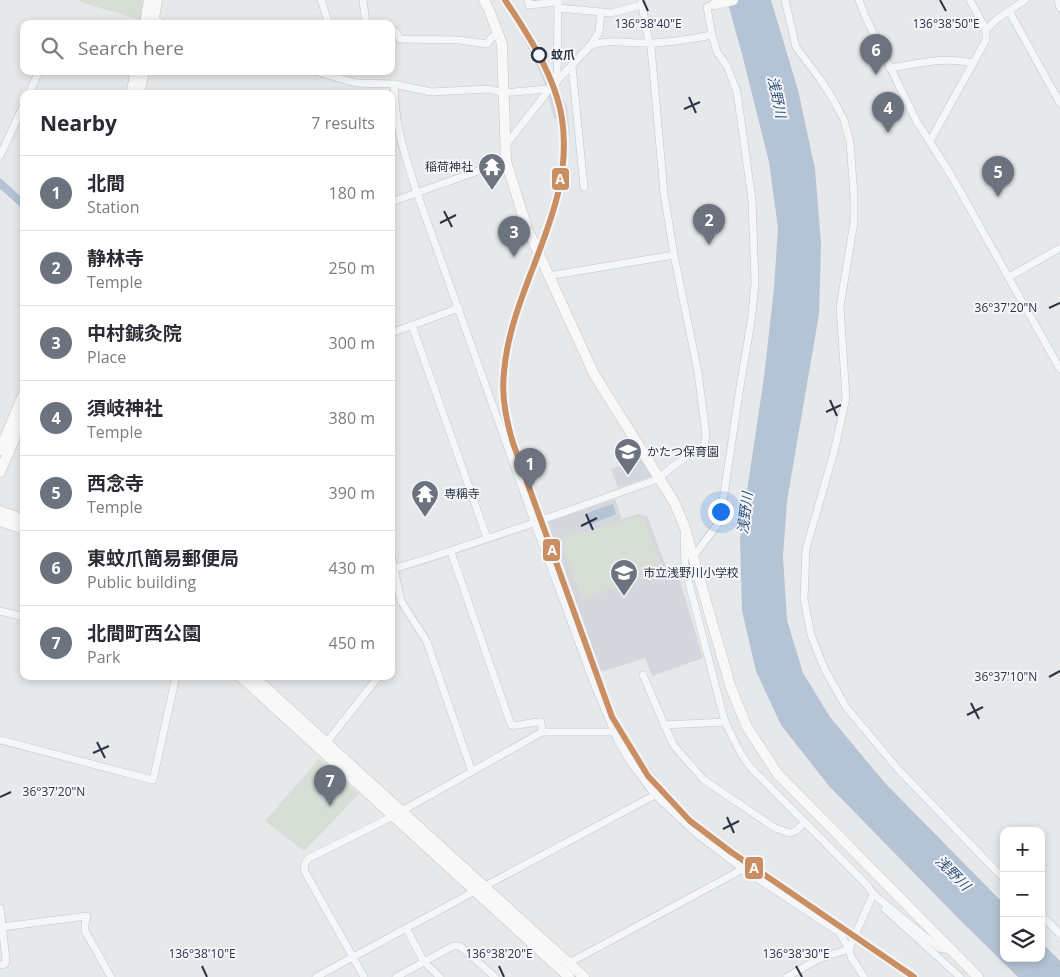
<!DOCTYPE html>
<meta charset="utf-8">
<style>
body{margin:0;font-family:"Open Sans","Noto Sans JP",sans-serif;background:#f7f7f7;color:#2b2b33}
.controls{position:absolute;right:15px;bottom:15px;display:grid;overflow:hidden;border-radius:10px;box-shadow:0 2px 8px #0003}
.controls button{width:45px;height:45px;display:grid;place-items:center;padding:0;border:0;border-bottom:1px solid #e1e1e2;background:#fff;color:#2b2b33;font:25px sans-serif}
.you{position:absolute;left:720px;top:511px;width:18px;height:18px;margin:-12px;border:4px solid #fff;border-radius:50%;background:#1a73e8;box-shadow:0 0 0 8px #1a73e833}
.badge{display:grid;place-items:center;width:32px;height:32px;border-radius:50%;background:#6c737f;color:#fff;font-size:16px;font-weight:700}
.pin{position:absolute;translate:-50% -41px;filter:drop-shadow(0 1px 2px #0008)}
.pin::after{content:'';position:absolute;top:26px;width:18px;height:15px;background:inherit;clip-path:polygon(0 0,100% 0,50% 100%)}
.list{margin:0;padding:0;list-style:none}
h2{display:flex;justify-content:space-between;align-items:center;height:65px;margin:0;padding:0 20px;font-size:21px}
h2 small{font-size:16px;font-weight:400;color:#7c7c81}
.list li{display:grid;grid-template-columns:32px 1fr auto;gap:15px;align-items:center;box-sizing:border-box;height:75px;padding:0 20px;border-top:1px solid #e1e1e2}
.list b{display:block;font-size:19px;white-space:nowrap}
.list p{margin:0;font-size:16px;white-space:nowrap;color:#7c7c81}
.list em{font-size:16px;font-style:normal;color:#7c7c81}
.icon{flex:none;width:28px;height:28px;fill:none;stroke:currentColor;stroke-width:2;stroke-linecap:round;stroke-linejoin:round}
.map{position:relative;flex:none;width:1060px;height:977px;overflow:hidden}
.search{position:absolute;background:#fff;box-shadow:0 2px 8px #0003;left:20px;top:20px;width:375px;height:55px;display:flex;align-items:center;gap:12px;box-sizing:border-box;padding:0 18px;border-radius:10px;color:#7c7c81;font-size:19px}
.panel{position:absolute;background:#fff;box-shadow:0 2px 8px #0003;left:20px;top:90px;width:375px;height:590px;border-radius:10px}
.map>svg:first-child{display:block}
</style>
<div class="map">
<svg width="1060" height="977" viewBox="0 0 1060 977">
<rect width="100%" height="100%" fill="#e6e8ea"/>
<!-- built -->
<g fill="#d4d7dd">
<path d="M501,0H511L524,20L567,107L570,136L566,137L567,168L564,187L550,231L546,225L556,188L559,164L560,146L557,119H554L546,87L537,66L521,33Z"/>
<path d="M546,227L549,232L517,324L507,362L505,381L507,409L511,426L523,465L601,677L615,715L623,730H615L574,624L502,420L504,419L500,381L505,344L511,323Z"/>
<path d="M641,459L653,476L618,488L611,469Z"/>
<path d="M615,499L622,519L639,514L647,516L667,569L676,567L703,658L652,676L645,658L601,672L548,522Z"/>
<path d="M616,731H624L661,784L687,812L701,824L790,888L784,891L695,829L668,803L651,783L638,766Z"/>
<path d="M793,891L859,936L920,977H909L787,894Z"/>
</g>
<!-- green -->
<g fill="#d6ded6">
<path d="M78,0H143L140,20L84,3Z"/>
<path d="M639,516L644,518L665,571L582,600L561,542L566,534L579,530L584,533C602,526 620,522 639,516Z"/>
<path d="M319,759L359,794L304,851L265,821Z"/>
</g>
<!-- water -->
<g fill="#b4c4d5">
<path d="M727,0H771L798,90L815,169L821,244L819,314L787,501L783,557L787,620L803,673L830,717L884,782L1004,904V958H1041V942L1060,961V977H1018L958,918L829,786L781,725L756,671L742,611L740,538L764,377L774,288L778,228L769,162L742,54Z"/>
<path d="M613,504L616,514L591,524L587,513Z"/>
</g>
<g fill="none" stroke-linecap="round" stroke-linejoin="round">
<!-- canal -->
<path stroke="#b4c4d5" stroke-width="8" d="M0,183L24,205"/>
<defs>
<g id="street">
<path d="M321,0L329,24"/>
<path d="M363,0L366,24"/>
<path d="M528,0L529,5L558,2"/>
<path d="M785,0L796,47L820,79L833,99L844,120L850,142L854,195V222L840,307L846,398L834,452L806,549L804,599L811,635L825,670L846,707L898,769L1004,879"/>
<path d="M859,0L865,16L917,122L951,175L1060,369"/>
<path d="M1058,0L1060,8"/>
<path d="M1009,11L1060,103"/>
<path d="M601,12L611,13L642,5"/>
<path d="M152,18L164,24"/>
<path d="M62,24H73"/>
<path d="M391,29L396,32L400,39L459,40L487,44L491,38L499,33"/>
<path d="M986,30L997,19L1025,0"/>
<path d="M590,46C607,38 630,44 649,43C670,43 691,39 712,35"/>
<path d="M572,66L584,187"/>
<path d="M890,68C918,64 944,56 973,63"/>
<path d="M314,71L356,83L394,84L431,92L489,89L503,93L548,89L552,86"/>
<path d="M557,82L558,8"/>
<path d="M394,84C395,126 404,153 417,193L535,524L595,686L619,743L629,760L655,795L698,835L743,869L839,932L849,949L851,957L864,977"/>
<path d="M29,94L39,71"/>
<path d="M930,141L986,40V30L970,0"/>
<path d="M505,146L552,86L590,46L599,32L601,12L558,8V0"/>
<path d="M0,156L24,104"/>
<path d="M391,202L506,161"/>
<path d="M548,276L674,255"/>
<path d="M1009,277L1060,248"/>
<path d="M412,325L487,538"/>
<path d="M391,333L459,308"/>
<path d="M684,536L685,568L725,722L741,754L752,769L867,885L873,894"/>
<path d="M451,552L511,725C521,727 531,721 541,722L542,732"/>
<path d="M391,555L401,601L427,642L472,772"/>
<path d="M693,557L720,521L740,387L751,322L755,283L752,200L737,92L727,66L717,52L712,35L707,7L715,4"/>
<path d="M393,569C483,542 570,510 658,479L672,467L704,445L706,435L698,372L674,255L664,193L651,47L649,43L642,5V0"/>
<path d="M0,611L24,617"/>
<path d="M643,675L671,740L675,747L704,780L775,828L789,833L796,831L804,823"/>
<path d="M664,725L725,722"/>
<path d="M0,740L153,780L176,676"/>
<path d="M326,743L379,676"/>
<path d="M485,886L655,795"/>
<path d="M0,908L6,960L5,964L0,965"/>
<path d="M885,909L960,977"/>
<path d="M1041,915L1060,934"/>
<path d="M2,927L87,916L85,924V931L111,977"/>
<path d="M406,928L424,962L440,977"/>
<path d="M569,963L743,869"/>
<path d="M316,977L475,891"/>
<path d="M364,977L304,870L305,863L309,858L393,816L542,732H614"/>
<path d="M396,977L453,946H460L495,977"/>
<path d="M787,977L818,959L849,949L873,894L939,948L950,950"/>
</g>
<g id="secondary">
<path d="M484,0L489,10L502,44L506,161L527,228L594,374L674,502L684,525L731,688L747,727L777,773L978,977"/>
<path d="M715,4L733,0"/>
<path d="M145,24L149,0"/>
<path d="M153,24L157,0"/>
<path d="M131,94L136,71"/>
<path d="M139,94L144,71"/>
<path d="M0,450L24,393"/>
<path d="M0,472L24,416"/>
<path d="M0,511L24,520"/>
<path d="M0,521L24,529"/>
<path d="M240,676L569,977"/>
<path d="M253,676L584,977"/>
</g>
</defs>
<!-- street casing -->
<use href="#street" stroke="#c4c6c8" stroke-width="8"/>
<!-- secondary casing -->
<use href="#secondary" stroke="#c4c6c8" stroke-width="11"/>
<!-- street -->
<use href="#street" stroke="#f5f6f7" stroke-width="7"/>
<!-- secondary -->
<use href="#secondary" stroke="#f8f8f8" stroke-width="10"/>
<defs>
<path id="rail-1" d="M505,0C528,34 556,78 562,119C576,210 511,285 504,372C501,396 506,420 513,443L612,717L648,776L690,821L731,852L914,977"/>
</defs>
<!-- rail-1 casing -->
<use href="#rail-1" stroke="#f4f6f9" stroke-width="10"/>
<!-- rail-1 -->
<use href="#rail-1" stroke="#ca8e63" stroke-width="6"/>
</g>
<!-- ticks -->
<path fill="none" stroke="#2b3445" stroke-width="2" d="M643,0L648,11M940,0L946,11M689,97L696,113M684,109L700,102M444,211L452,227M440,223L456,215M1049,308L1060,303M830,400L837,416M826,412L841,405M586,514L593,530M581,526L597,518M1049,677L1060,671M971,703L979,719M967,715L983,707M97,742L105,758M93,753L109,746M0,797L11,792M727,817L734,833M723,829L739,821M202,966L207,977M499,966L504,977M796,966L802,977"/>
<!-- icons -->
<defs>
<symbol id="temple-pin" viewBox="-11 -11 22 30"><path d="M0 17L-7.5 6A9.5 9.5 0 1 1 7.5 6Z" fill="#6c737f" stroke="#f4f6f9"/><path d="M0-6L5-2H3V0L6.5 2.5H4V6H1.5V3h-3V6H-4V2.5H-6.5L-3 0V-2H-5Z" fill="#fff"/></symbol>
<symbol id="school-pin" viewBox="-11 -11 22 30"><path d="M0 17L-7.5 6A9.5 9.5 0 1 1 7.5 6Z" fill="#6c737f" stroke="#f4f6f9"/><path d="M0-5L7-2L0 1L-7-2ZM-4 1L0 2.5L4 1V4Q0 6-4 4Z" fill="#fff"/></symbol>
</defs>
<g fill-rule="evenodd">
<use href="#temple-pin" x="476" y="151" width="32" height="43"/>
<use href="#school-pin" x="612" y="436" width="32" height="43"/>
<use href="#temple-pin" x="409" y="478" width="32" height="43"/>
<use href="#school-pin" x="608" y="557" width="32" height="43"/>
</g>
<!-- markers -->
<circle fill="#f4f6f9" stroke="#2b3445" stroke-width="2.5" cx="539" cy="55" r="7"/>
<g text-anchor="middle" stroke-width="4" stroke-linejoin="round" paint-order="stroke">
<!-- stop labels -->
<g font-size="12" font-weight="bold" fill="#2b3445" stroke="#f4f6f9" text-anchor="start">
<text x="551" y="59">蚊爪</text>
</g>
<!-- poi labels -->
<g font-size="12" fill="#2b3445" stroke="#f4f6f9" text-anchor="start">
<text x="473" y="171" text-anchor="end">稲荷神社</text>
<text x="647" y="456">かたつ保育園</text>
<text x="444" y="498">専稱寺</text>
<text x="643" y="577">市立浅野川小学校</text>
</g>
<!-- water labels -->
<g font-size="14" font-style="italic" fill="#34527a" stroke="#f4f6f9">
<text transform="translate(777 97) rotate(78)" y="5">浅野川</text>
<text transform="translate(745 513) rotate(-83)" y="5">浅野川</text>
<text transform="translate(953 873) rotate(45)" y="5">浅野川</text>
</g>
</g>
<g font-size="12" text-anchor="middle" fill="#2b3445" stroke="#f4f6f9" stroke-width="4" stroke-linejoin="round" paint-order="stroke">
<text x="648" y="28">136°38'40"E</text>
<text x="946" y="28">136°38'50"E</text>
<text x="1006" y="312">36°37'20"N</text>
<text x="1006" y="681">36°37'10"N</text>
<text x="54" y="796">36°37'20"N</text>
<text x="202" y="958">136°38'10"E</text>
<text x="499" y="958">136°38'20"E</text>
<text x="796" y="958">136°38'30"E</text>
</g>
<g stroke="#f4f6f9" stroke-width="2">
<rect x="551" y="167" width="19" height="24" rx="5" fill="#ca8e63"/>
<rect x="542" y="538" width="19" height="24" rx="5" fill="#ca8e63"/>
<rect x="744" y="856" width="20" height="24" rx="5" fill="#ca8e63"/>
</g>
<g font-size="14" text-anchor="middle" font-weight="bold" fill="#fff">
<text x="560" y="184">A</text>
<text x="552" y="555">A</text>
<text x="754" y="873">A</text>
</g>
</svg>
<div class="controls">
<button>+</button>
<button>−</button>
<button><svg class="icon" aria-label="layers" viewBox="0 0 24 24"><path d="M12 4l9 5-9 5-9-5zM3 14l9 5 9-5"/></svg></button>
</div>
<div class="you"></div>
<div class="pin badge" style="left:530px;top:489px">1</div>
<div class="pin badge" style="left:709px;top:245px">2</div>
<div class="pin badge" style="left:514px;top:257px">3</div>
<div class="pin badge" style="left:888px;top:133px">4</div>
<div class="pin badge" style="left:998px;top:197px">5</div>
<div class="pin badge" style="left:876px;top:75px">6</div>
<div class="pin badge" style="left:330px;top:806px">7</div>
<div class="search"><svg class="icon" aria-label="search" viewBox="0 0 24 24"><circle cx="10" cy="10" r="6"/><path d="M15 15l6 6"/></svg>Search here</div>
<section class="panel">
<h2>Nearby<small>7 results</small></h2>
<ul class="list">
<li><span class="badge">1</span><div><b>北間</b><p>Station</p></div><em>180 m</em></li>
<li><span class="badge">2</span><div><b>静林寺</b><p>Temple</p></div><em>250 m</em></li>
<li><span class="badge">3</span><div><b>中村鍼灸院</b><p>Place</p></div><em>300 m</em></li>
<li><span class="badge">4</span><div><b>須岐神社</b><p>Temple</p></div><em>380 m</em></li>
<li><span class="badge">5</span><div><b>西念寺</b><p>Temple</p></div><em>390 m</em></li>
<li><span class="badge">6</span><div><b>東蚊爪簡易郵便局</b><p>Public building</p></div><em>430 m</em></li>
<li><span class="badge">7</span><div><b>北間町西公園</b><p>Park</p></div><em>450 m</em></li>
</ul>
</section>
</div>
